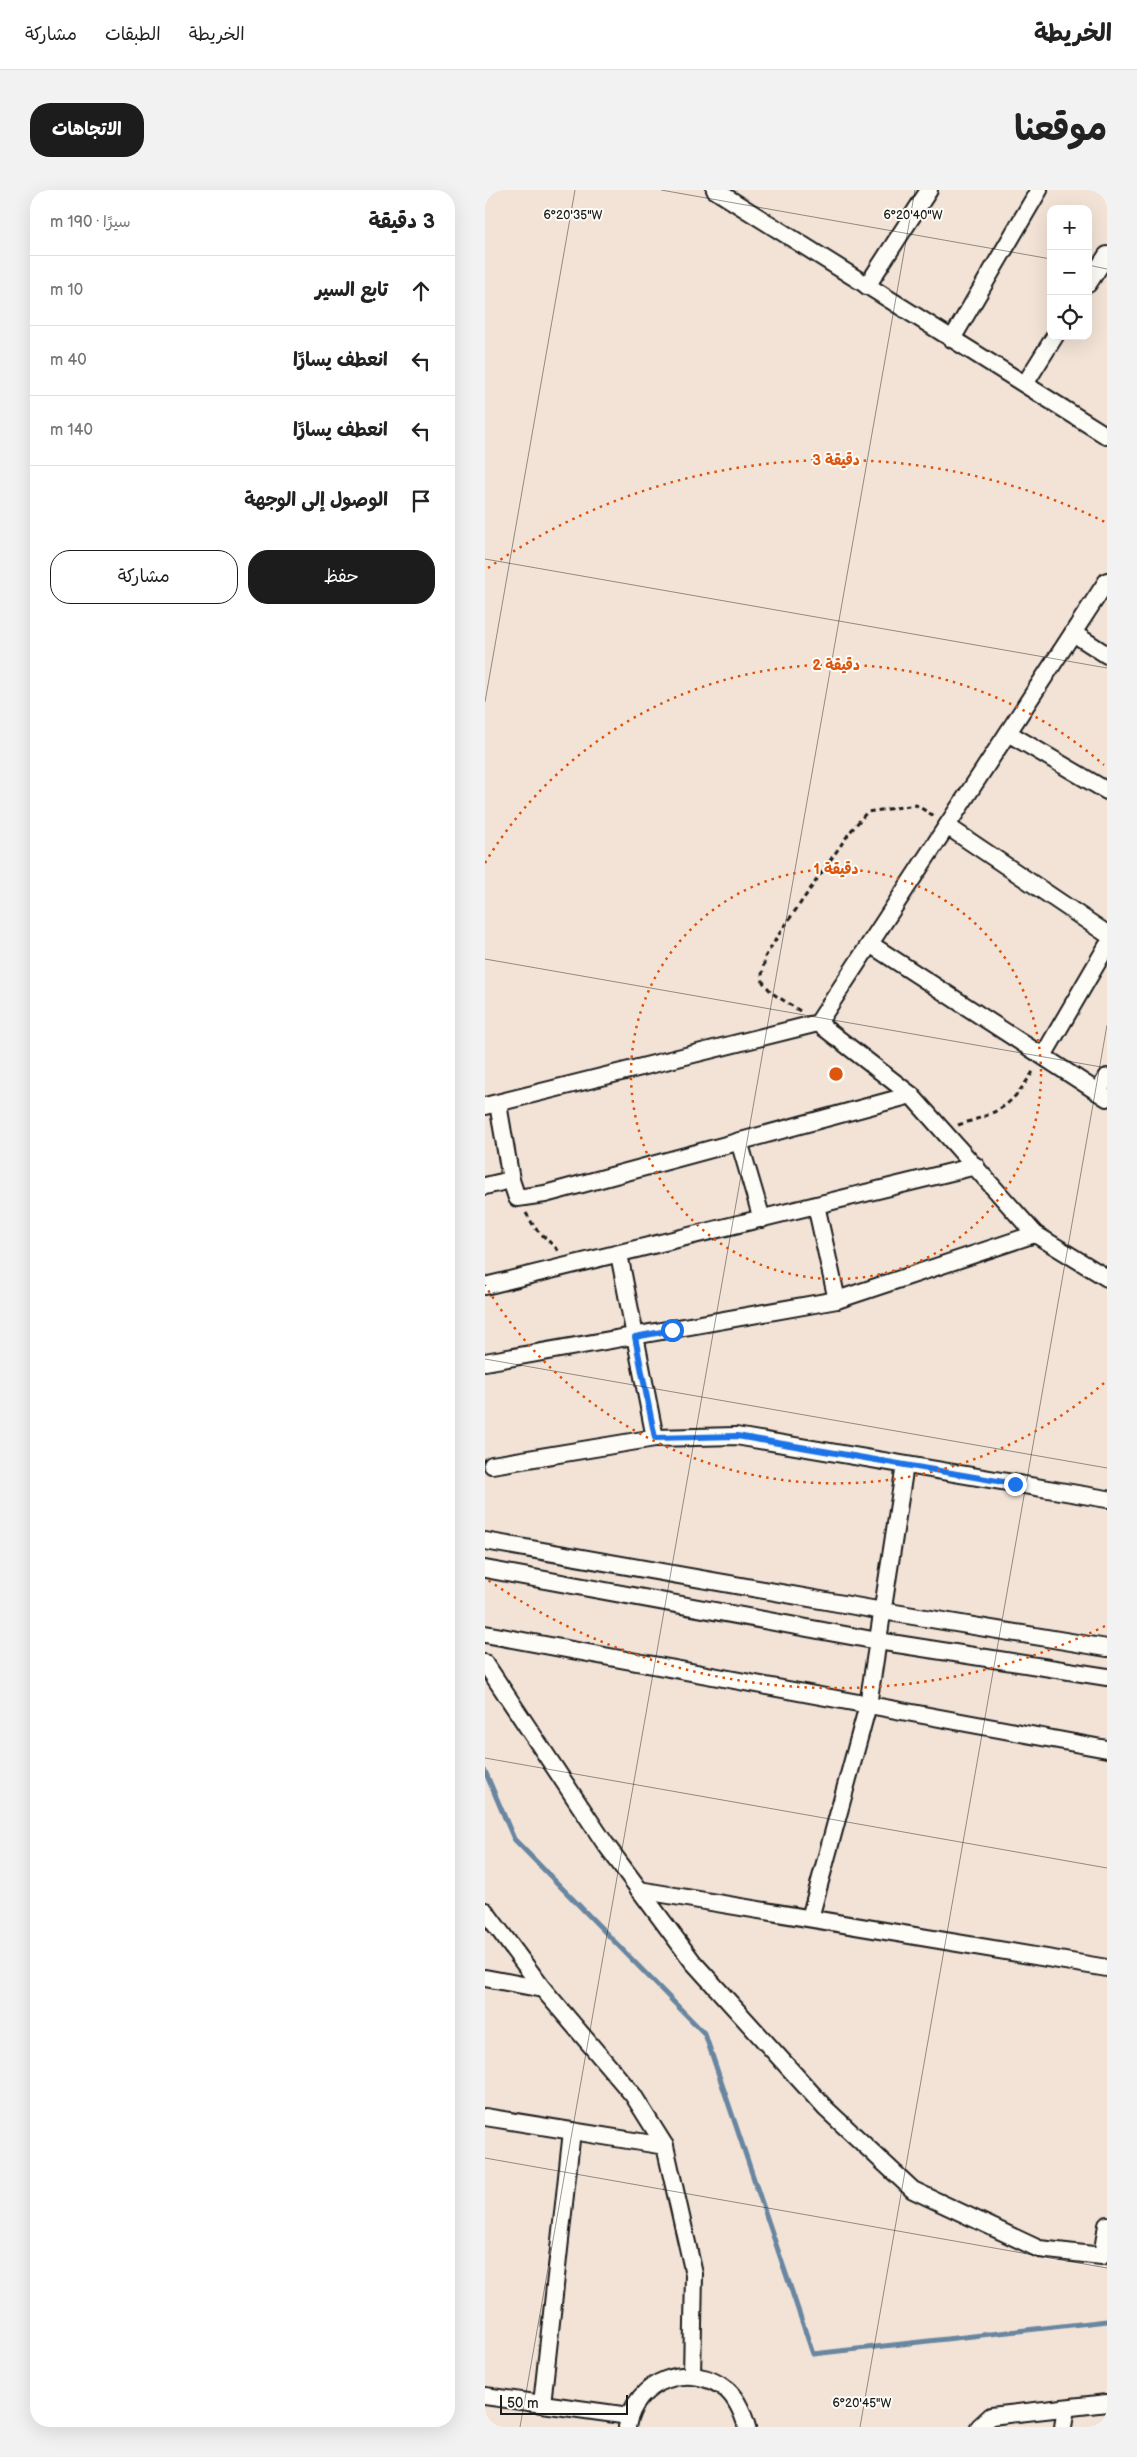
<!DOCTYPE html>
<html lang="ar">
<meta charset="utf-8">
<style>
body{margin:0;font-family:"Balsamiq Sans","Playpen Sans Arabic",sans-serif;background:#f2f2f2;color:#222;direction:rtl}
.controls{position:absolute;right:15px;top:15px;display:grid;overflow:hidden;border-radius:10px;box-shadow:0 5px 20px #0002}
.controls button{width:45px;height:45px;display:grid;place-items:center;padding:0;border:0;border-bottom:1px solid #e0e0e0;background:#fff;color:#222;font:25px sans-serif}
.scale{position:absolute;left:15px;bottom:12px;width:128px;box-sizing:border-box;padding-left:5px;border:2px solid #1c1c1c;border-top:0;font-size:14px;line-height:18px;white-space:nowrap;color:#1c1c1c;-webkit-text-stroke:4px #fdfcf7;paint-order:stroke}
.stop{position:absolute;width:15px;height:15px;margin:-11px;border:4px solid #1a73e8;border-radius:50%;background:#fff}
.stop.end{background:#1a73e8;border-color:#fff;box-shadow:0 1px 5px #0008}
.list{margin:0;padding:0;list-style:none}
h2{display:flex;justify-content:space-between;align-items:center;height:65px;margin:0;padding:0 20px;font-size:21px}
h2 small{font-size:16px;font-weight:400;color:#767676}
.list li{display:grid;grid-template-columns:32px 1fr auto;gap:15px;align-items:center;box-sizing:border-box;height:70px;padding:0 20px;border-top:1px solid #e0e0e0}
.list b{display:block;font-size:19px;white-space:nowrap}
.list em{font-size:16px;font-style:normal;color:#767676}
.actions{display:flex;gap:10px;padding:15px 20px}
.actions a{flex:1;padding:11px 0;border:1px solid #1c1c1c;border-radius:20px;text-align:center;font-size:18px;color:#1c1c1c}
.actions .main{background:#1c1c1c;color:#fff}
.icon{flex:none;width:28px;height:28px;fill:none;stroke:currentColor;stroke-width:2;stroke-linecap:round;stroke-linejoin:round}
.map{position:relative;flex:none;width:622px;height:2237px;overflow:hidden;direction:ltr;border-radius:20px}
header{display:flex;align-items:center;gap:30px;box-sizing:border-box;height:70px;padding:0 25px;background:#fff;border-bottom:1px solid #e0e0e0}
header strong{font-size:24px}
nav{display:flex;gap:28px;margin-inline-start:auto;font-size:18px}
.intro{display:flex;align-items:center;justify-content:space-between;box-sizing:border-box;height:120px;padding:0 30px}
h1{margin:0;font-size:35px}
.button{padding:12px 22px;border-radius:20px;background:#1c1c1c;color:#fff;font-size:18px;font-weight:700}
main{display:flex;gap:30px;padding:0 30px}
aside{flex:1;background:#fff;border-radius:20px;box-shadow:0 5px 20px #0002}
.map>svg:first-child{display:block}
</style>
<header>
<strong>الخريطة</strong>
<nav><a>الخريطة</a><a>الطبقات</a><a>مشاركة</a></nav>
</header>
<div class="intro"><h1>موقعنا</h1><a class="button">الاتجاهات</a></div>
<main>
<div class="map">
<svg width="622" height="2237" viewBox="0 0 622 2237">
<rect width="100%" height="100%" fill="#f2e3d6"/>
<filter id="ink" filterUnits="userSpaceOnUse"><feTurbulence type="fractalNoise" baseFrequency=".02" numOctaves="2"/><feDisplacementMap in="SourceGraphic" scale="10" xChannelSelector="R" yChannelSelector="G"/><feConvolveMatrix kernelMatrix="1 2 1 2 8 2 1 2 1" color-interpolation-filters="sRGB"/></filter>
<g filter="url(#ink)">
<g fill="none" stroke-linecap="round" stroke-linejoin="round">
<!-- stream -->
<path stroke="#6986a1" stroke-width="5" d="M0,1581L29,1649L220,1844L328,2164L622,2131"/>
<defs>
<g id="minor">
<path d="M230,0L622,246"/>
<path d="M603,94L622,65"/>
<path d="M382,96L444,0"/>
<path d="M467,149L554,0"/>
<path d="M540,194L570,146"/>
<path d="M588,443L622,465"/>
<path d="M523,543L622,601"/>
<path d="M462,636L622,744"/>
<path d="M385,754L622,908"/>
<path d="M333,833L426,905L550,1044L622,1088"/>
<path d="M558,866L622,756"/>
<path d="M613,902L622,887"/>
<path d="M13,914L26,990L32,1008L60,1004L426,905"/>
<path d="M0,916L333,833L622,391"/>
<path d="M254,951L277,1029"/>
<path d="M0,996L26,990"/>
<path d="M331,1015L352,1110"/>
<path d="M134,1064L170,1248"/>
<path d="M0,1096L491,976"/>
<path d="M0,1172L352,1110L550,1044"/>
<path d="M7,1275L170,1248L251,1246L622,1309"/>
<path d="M0,1351L398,1421L622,1458"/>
<path d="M0,1379L393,1451L622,1487"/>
<path d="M0,1444L622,1559"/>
<path d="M0,1473L119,1652L208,1772L341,1919L428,2000L554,2059L617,2066L622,2035"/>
<path d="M154,1700L622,1778"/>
<path d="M0,1721L58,1799L148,1905L180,1956L209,2084L207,2185"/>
<path d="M325,1728L383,1515L420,1275"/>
<path d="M0,1788L58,1799"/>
<path d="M0,1927L180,1956"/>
<path d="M0,2206L144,2226"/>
<path d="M57,2214L87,1941"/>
<path d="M142,2237C150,2190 205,2170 242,2200C253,2210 258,2224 262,2237"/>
<path d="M494,2237L506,2226L622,2213"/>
<path d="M578,2237L581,2218"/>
</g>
</defs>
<!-- minor casing -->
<use href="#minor" stroke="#1c1c1c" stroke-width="20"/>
<!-- path -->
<g stroke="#1c1c1c" stroke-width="3" stroke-dasharray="5 4" stroke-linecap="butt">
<path d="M315,821L287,803L278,792L277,785L280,767L296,741L365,642L382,622L431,615L449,626"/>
<path d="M473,935C515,922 525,918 549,880"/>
<path d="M41,1023L50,1038L74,1061"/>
</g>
<!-- minor -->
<use href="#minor" stroke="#fdfcf7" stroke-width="16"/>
</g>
</g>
<g fill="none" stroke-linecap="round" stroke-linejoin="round" filter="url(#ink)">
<!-- route -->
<path stroke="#1a73e8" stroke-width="6" d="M187,1140L150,1147L170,1248L252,1246L530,1294"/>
</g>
<!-- ticks -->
<path fill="none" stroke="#1c1c1c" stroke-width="1" stroke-opacity="0.45" d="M176,0L566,69M603,75L622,79M0,369L622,478M0,512L90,0M0,769L622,878M0,1169L622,1278M0,1568L622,1678M0,1968L622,2078M35,2237L430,0M375,2237L622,835"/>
<!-- distance rings -->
<g fill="none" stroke="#de560d" stroke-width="2.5" stroke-dasharray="2.5 5">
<circle cx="351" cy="884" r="205"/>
<path d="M619 1193A409 409 0 0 1 0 1095M0 673A409 409 0 0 1 619 575"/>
<path d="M620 1436A614 614 0 0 1 3 1390M3 378A614 614 0 0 1 620 332"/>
</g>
<g font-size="12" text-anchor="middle" fill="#1c1c1c" stroke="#fdfcf7" stroke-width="4" stroke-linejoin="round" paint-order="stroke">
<text x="88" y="29">6°20'35"W</text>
<text x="428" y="29">6°20'40"W</text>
<text x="377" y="2217">6°20'45"W</text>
</g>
<circle cx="351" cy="884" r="8" fill="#de560d" stroke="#fdfcf7" stroke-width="2.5"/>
<g font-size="15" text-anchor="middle" font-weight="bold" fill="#de560d" stroke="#fdfcf7" stroke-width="4" stroke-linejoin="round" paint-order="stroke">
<text x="351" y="275">3 دقيقة</text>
<text x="351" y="480">2 دقيقة</text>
<text x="351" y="684">1 دقيقة</text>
</g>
</svg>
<div class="controls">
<button>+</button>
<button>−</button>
<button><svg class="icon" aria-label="locate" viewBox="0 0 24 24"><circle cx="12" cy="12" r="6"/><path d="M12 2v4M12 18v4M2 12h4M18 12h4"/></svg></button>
</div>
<div class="scale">50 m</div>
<div class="stop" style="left:187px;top:1140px"></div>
<div class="stop end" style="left:530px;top:1294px"></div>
</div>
<aside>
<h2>3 دقيقة<small>سيرًا · 190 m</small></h2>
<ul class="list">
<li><svg class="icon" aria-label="ahead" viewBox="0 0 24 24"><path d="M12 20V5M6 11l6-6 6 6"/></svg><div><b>تابع السير</b></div><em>10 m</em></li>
<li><svg class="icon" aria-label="left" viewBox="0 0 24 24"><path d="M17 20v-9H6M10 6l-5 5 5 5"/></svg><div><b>انعطف يسارًا</b></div><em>40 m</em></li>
<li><svg class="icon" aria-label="left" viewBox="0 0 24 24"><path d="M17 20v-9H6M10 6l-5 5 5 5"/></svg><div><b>انعطف يسارًا</b></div><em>140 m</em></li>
<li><svg class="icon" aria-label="arrive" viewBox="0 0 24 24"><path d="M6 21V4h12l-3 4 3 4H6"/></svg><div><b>الوصول إلى الوجهة</b></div></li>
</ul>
<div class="actions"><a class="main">حفظ</a><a>مشاركة</a></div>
</aside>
</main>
